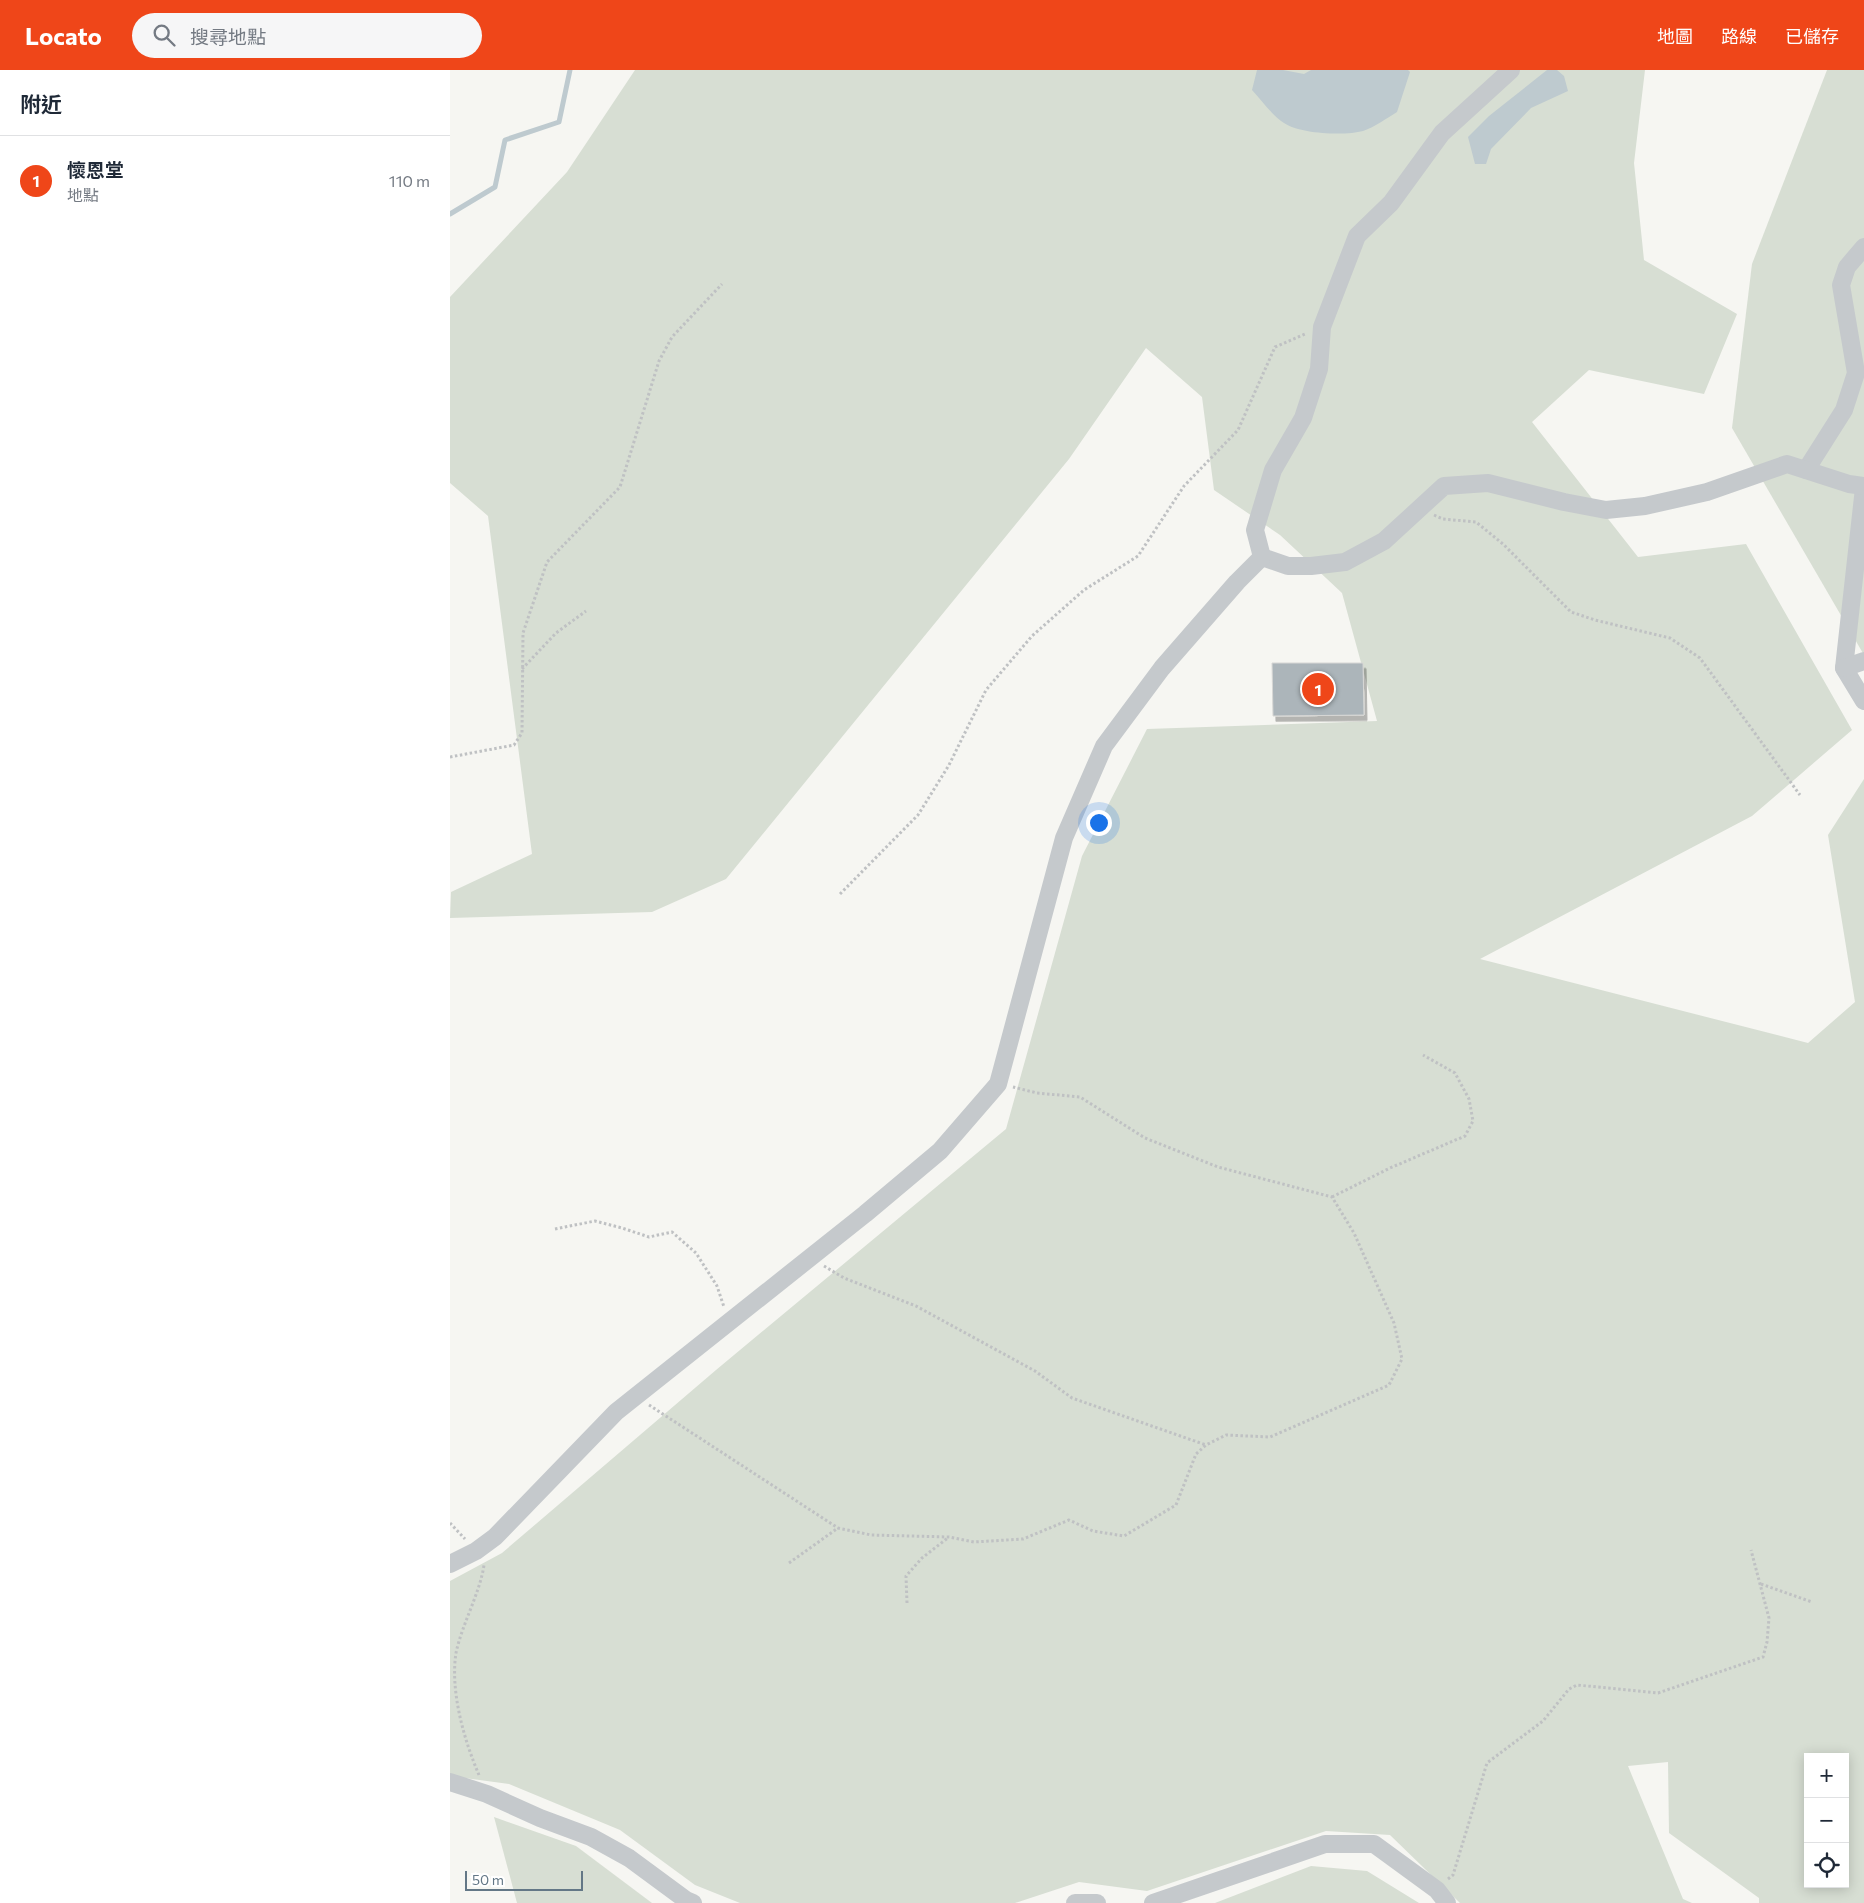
<!DOCTYPE html>
<html lang="zh-TW">
<meta charset="utf-8">
<style>
body{margin:0;font-family:Commissioner,"Noto Sans TC",sans-serif;background:#f6f6f7;color:#1f2937}
.controls{position:absolute;right:15px;bottom:15px;display:grid;overflow:hidden;border-radius:0px;box-shadow:0 2px 12px #0003}
.controls button{width:45px;height:45px;display:grid;place-items:center;padding:0;border:0;border-bottom:1px solid #e0e1e3;background:#fff;color:#1f2937;font:25px sans-serif}
.scale{position:absolute;left:15px;bottom:12px;width:118px;box-sizing:border-box;padding-left:5px;border:2px solid #637786;border-top:0;font-size:14px;line-height:18px;white-space:nowrap;color:#637786;-webkit-text-stroke:4px #fff;paint-order:stroke}
.you{position:absolute;left:648px;top:752px;width:18px;height:18px;margin:-12px;border:4px solid #fff;border-radius:50%;background:#1a73e8;box-shadow:0 0 0 8px #1a73e833}
.badge{display:grid;place-items:center;width:32px;height:32px;border-radius:50%;background:#ef4619;color:#fff;font-size:16px;font-weight:700}
.pin{position:absolute;translate:-50% -50%;border:2px solid #fff;box-shadow:0 1px 5px #0006}
.list{margin:0;padding:0;list-style:none}
h2{display:flex;justify-content:space-between;align-items:center;height:65px;margin:0;padding:0 20px;font-size:21px}
h2 small{font-size:16px;font-weight:400;color:#747a83}
.list li{display:grid;grid-template-columns:32px 1fr auto;gap:15px;align-items:center;box-sizing:border-box;height:90px;padding:0 20px;border-top:1px solid #e0e1e3}
.list b{display:block;font-size:19px;white-space:nowrap}
.list p{margin:0;font-size:16px;white-space:nowrap;color:#747a83}
.list em{font-size:16px;font-style:normal;color:#747a83}
.icon{flex:none;width:28px;height:28px;fill:none;stroke:currentColor;stroke-width:2;stroke-linecap:round;stroke-linejoin:round}
.map{position:relative;flex:none;width:1414px;height:1833px;overflow:hidden}
header{display:flex;align-items:center;gap:30px;box-sizing:border-box;height:70px;padding:0 25px;background:#ef4619;color:#fff}
header strong{font-size:24px}
nav{display:flex;gap:28px;margin-inline-start:auto;font-size:18px}
.search{width:350px;height:45px;background:#f6f6f7;display:flex;align-items:center;gap:12px;box-sizing:border-box;padding:0 18px;border-radius:28px;color:#747a83;font-size:19px}
main{display:flex}
aside{flex:1;background:#fff}
.map>svg:first-child{display:block}
</style>
<header>
<strong>Locato</strong>
<div class="search"><svg class="icon" aria-label="search" viewBox="0 0 24 24"><circle cx="10" cy="10" r="6"/><path d="M15 15l6 6"/></svg>搜尋地點</div>
<nav><a>地圖</a><a>路線</a><a>已儲存</a></nav>
</header>
<main>
<aside>
<h2>附近<small></small></h2>
<ul class="list">
<li><span class="badge">1</span><div><b>懷恩堂</b><p>地點</p></div><em>110 m</em></li>
</ul>
</aside>
<div class="map">
<svg width="1414" height="1833" viewBox="0 0 1414 1833">
<defs>
<filter id="shadow"><feDropShadow dx="3" dy="5.5" stdDeviation="0" flood-color="#0004"/></filter>
</defs>
<rect width="100%" height="100%" fill="#f6f6f2"/>
<!-- green -->
<g fill="#d7ded3" fill-rule="evenodd">
<path d="M185,0H1195L1184,93L1194,190L1287,244L1254,324L1139,300L1082,352L1188,487L1296,474L1402,660L1302,746L1030,889L1358,973L1405,932L1378,765L1414,709V1833H1309V1828L1219,1763L1218,1692L1178,1696L1233,1829L1242,1833H1010L940,1765L876,1761L697,1821L629,1812L565,1833H290L245,1815L170,1760L59,1714L0,1706V1511L52,1483L266,1300L556,1059L632,786L697,659L927,651L892,523L830,465L764,420L752,327L696,278L619,389L276,809L202,842L0,848L1,822L82,784L38,446L0,413V227L117,102ZM1358,1687H1395V1814H1358Z"/>
<path d="M1377,0H1414V585L1282,358L1302,194Z"/>
<path d="M44,1747L126,1776L202,1833H67Z"/>
<path d="M861,1796L917,1801L969,1833H765Z"/>
</g>
<!-- water -->
<g fill="#becacf">
<path d="M807,0H833L854,4L861,0H958L960,2L947,42C937,48 925,57 913,61C895,66 850,64 834,53C822,45 812,31 802,20Z"/>
<path d="M1097,0H1107L1114,6L1118,21L1081,38L1041,79L1036,94H1025L1018,67L1039,46Z"/>
</g>
<g fill="none" stroke-linecap="round" stroke-linejoin="round">
<!-- stream -->
<path stroke="#becacf" stroke-width="5" d="M0,144L45,117L55,70L109,52L120,0"/>
</g>
<!-- building -->
<path fill="#acb5ba" stroke="#d7d7d5" filter="url(#shadow)" d="M822,593H913L914,645L823,646Z"/>
<g fill="none" stroke-linecap="round" stroke-linejoin="round">
<!-- path -->
<g stroke="#bfc1c3" stroke-width="3" stroke-dasharray="2.5 2.5" stroke-linecap="butt">
<path d="M984,445L993,449L1026,452L1053,474L1121,542L1145,550L1220,568L1250,588L1350,725"/>
<path d="M72,599L106,563L136,541"/>
<path d="M0,687L64,675L72,663L73,563L97,492L170,417L209,291L222,267L272,214"/>
<path d="M390,824L468,745L499,695L536,620L582,566L634,520L688,486L734,416L788,360L825,277L855,264"/>
<path d="M882,1127L940,1098L1015,1066L1023,1051L1019,1029L1005,1003L973,985"/>
<path d="M105,1159L145,1151L172,1158L199,1167L222,1162L246,1183L267,1216L274,1237"/>
<path d="M374,1196L394,1208L466,1236L585,1301L622,1328L756,1375"/>
<path d="M199,1335L388,1458L421,1465L499,1467L524,1472L573,1469L619,1450L643,1461L674,1466L726,1435L746,1384L756,1375L776,1365L820,1367L939,1315L952,1289L944,1253L904,1163L882,1127L768,1097L695,1068L630,1027L587,1023L563,1017"/>
<path d="M0,1453L15,1469"/>
<path d="M339,1493L388,1458"/>
<path d="M1311,1514L1362,1532"/>
<path d="M457,1533L456,1506L472,1488L499,1467"/>
<path d="M29,1705C14,1670 0,1621 6,1583C12,1554 30,1523 34,1495"/>
<path d="M998,1809L1003,1805L1037,1693L1093,1651L1119,1619L1127,1615L1208,1623L1313,1587L1317,1572L1319,1548L1301,1480"/>
</g>
<!-- minor -->
<g stroke="#c5c9cc" stroke-width="18">
<path d="M1356,400L1394,340L1406,303L1391,215L1397,197L1414,177"/>
<path d="M1414,418L1394,598L1414,631"/>
<path d="M812,487L838,496H861L895,492L934,471L994,416L1038,413L1114,432L1156,440L1195,436L1257,422L1337,394L1399,414L1414,416"/>
<path d="M1394,598L1414,591"/>
<path d="M0,1494L26,1481L45,1467L166,1342L415,1144L490,1081L548,1014L614,768L654,676L712,598L787,512L812,487L805,460L823,400L853,348L869,299L872,257L907,166L941,133L992,63L1061,0"/>
<path d="M0,1712L37,1724L90,1748L141,1767L179,1788L236,1830L243,1833"/>
<path d="M625,1833H647"/>
<path d="M703,1833L875,1774H924L987,1820L997,1833"/>
</g>
</g>
</svg>
<div class="controls">
<button>+</button>
<button>−</button>
<button><svg class="icon" aria-label="locate" viewBox="0 0 24 24"><circle cx="12" cy="12" r="6"/><path d="M12 2v4M12 18v4M2 12h4M18 12h4"/></svg></button>
</div>
<div class="scale">50 m</div>
<div class="you"></div>
<div class="pin badge" style="left:868px;top:619px">1</div>
</div>
</main>
